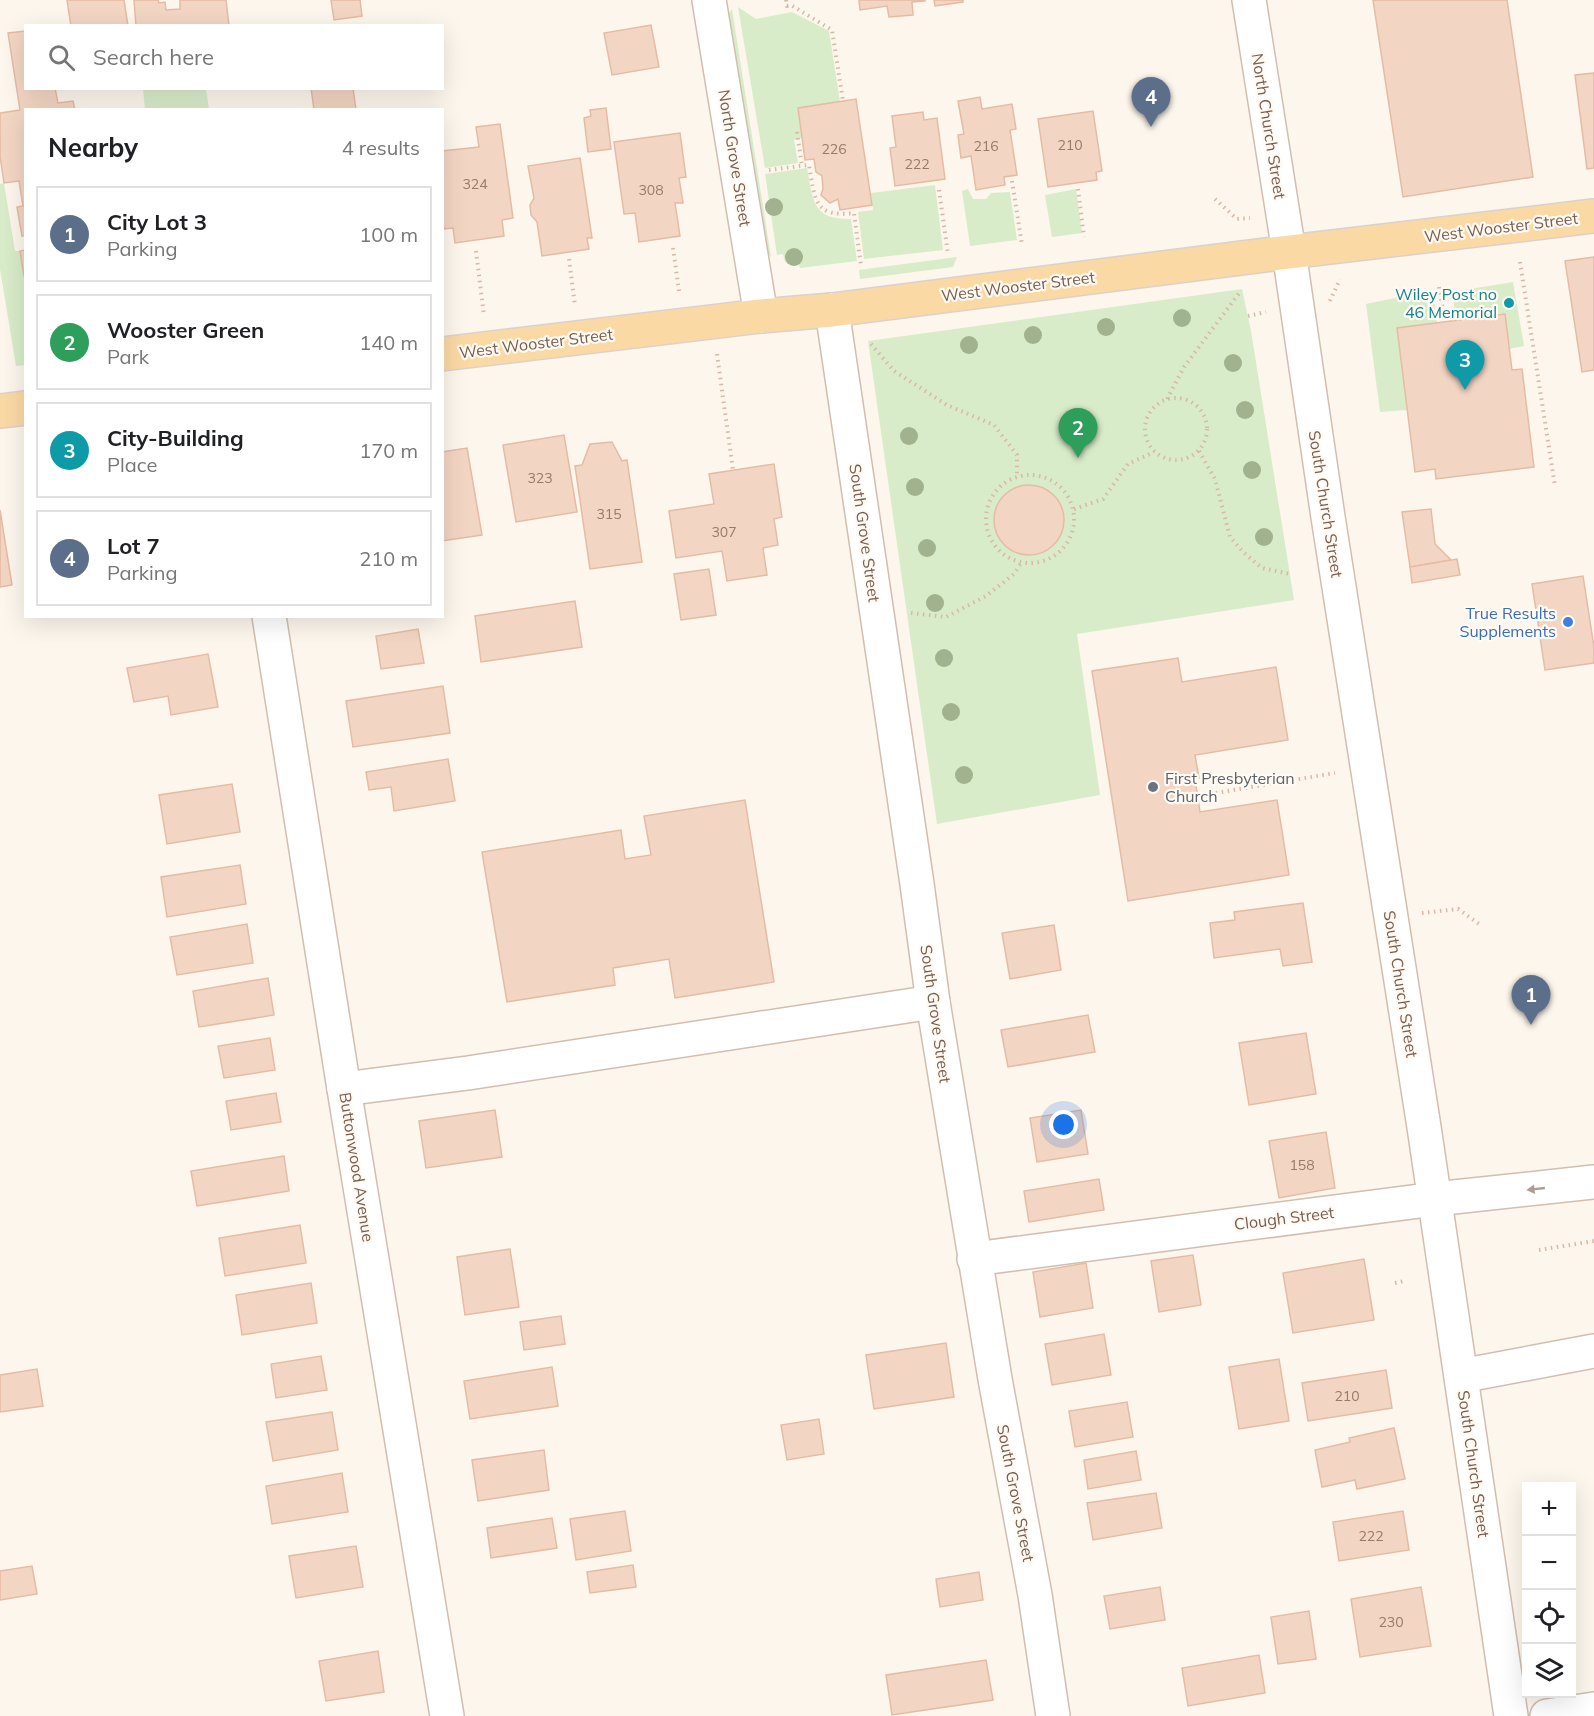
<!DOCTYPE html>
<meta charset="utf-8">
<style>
body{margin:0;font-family:Mulish,sans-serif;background:#f2f2f2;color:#202124}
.controls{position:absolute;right:18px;bottom:18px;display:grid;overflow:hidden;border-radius:0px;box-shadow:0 6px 24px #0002}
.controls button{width:54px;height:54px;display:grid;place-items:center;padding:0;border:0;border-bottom:2px solid #e0e0e0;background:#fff;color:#202124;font:30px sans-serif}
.you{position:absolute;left:1064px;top:1125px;width:21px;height:21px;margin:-15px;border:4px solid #fff;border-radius:50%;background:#1a73e8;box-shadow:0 0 0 9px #1a73e833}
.badge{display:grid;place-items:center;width:39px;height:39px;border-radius:50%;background:#111827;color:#fff;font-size:20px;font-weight:700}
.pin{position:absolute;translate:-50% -50px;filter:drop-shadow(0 2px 3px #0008)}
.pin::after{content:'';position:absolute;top:32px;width:21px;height:18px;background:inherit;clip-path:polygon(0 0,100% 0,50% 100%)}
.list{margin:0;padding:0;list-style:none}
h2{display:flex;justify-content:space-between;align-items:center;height:78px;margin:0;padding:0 24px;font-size:26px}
h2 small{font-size:20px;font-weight:400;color:#757577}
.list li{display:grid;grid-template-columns:39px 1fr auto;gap:18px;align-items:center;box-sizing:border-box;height:96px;margin:0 12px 12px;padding:0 12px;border:2px solid #e0e0e0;border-radius:0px}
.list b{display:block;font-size:22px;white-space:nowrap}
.list p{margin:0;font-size:20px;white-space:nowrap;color:#757577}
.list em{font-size:20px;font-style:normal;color:#757577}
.icon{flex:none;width:33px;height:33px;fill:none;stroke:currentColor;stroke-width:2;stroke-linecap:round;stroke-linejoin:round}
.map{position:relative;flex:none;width:1594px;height:1716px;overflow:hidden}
.search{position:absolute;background:#fff;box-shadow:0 6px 24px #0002;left:24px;top:24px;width:420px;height:66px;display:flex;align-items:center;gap:15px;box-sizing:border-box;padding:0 21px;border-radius:0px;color:#757577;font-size:22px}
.panel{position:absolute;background:#fff;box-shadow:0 6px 24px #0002;left:24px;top:108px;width:420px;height:510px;border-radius:0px}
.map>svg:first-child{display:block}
</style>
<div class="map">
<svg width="1594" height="1716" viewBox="0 0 1594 1716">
<rect width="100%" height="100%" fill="#fdf6ec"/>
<!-- green -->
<g fill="#d8ecc9">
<path d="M738,7L756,19L792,12L829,31L840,102L798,108L802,138L794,140L798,163L765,168Z"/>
<path d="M732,9L771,257L767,253L728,15Z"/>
<path d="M143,89H206L209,109H145Z"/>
<path d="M807,168C813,200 812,220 851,219L857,261L800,268L798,262L788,264L785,262L783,254L777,255L765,174Z"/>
<path d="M4,183L15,251H20L24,276H25V365L16,366L0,269V184Z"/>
<path d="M935,185L943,250L864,259L858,212L873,210L871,193Z"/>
<path d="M968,189L973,199H986L991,193L1010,192L1017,240L970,246L962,191Z"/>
<path d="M1076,189L1082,233L1052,237L1045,195Z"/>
<path d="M957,257L953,267L860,279L859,270Z"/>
<path d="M1513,282L1524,346L1509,349L1456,320L1452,292Z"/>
<path d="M1242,289L1251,331L1294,600L1077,634L1100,795L937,824L868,341Z"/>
<path d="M1424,292L1433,293L1437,323L1397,329L1407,410L1380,412L1366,304Z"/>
</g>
<!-- building -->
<g fill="#f3d5c3" stroke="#e6bba3" stroke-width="1.5">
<path d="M67,0H124L128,26H71Z"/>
<path d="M134,0H158L159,3L165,2L166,10L180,9V0H226L229,26H136Z"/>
<path d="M331,0H360L362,16L334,20Z"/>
<path d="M859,0H924L925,1L912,2L913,15L889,17L887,6L860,10Z"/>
<path d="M934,0H963V2L935,6Z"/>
<path d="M1373,0H1507L1533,177L1403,197Z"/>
<path d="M651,25L659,67L612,75L604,33Z"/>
<path d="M26,31V88H55L58,103L73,101L75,110H26V235L22,236L17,207L23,206L19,181L4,183L0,156V113L20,110L8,33Z"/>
<path d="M1594,73V168L1587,169L1575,75Z"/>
<path d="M311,88H353L356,110H314Z"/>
<path d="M980,97L982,109L1012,104L1016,129L1010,130L1017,175L1004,177L1005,185L976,190L971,156L961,158L958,135L964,134L958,101Z"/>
<path d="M856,99L872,205L840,210L838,199L830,203L821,195L823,189L822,176L816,172L814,159L805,160L798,108Z"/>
<path d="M606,108L611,149L588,152L584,118L591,116L590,110Z"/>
<path d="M1093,111L1102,171L1096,172L1097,180L1048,187L1038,119Z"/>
<path d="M923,112L924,120L937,118L945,179L895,186L890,148L896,147L892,116Z"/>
<path d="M500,124L513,218L502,220L504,236L455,243L453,228L444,229L442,218V151L479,147L476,127Z"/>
<path d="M680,133L686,177L679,178L683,203H675L680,236L639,242L635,213L624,214L614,142Z"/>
<path d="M580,158L592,238H587L589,249L542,256L537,222L531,215L530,205L534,198L528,166Z"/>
<path d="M26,250V276H24L20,251Z"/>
<path d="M1594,257V370L1582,372L1565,261Z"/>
<path d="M1505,314L1512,370L1522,369L1534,467L1436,479L1435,469L1415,472L1397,328Z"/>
<path d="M564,435L577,512L516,522L503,445Z"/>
<path d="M612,442L622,461L627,460L642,562L590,569L575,466L582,465L590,444Z"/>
<path d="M467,448L482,535L442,541V452Z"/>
<path d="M774,464L782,517L774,519L778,545L763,548L767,575L727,581L722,551L676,558L669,511L714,504L709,474Z"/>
<circle cx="1029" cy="520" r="35"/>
<path d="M1431,509L1435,544L1451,560L1410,567L1402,512Z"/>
<path d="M0,510L12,585L0,587Z"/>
<path d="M1457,559L1460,575L1412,583L1410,567Z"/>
<path d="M709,569L716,615L681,620L674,574Z"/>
<path d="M1583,576L1594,647V663L1545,670L1532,584Z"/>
<path d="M575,601L582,647L481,662L475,616Z"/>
<path d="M418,629L424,663L381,669L376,636Z"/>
<path d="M208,654L218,707L171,715L168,696L134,702L127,668Z"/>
<path d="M1178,658L1182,682L1276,667L1288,740L1195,755L1199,778L1195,779L1200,812L1277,800L1289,875L1128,901L1092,671Z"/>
<path d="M443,686L450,733L353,747L346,701Z"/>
<path d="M448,759L455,801L394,811L391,787L369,790L366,772Z"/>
<path d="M232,784L240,832L167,844L159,795Z"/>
<path d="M745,800L774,982L675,998L669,959L613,968L615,985L507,1002L482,852L621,830L625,859L651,855L644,816Z"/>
<path d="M240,865L246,904L167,917L161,877Z"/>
<path d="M1303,903L1312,962L1283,966L1280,949L1214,958L1210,923L1235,920L1234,912Z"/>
<path d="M247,924L253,963L177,975L170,937Z"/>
<path d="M1054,925L1061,970L1010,979L1002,933Z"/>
<path d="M268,978L274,1015L199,1027L193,991Z"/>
<path d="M1088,1015L1095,1052L1008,1067L1001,1030Z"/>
<path d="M1306,1033L1316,1094L1249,1105L1239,1043Z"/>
<path d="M270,1038L275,1070L224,1078L218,1046Z"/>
<path d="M276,1093L281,1122L231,1130L226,1101Z"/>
<path d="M495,1110L502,1157L426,1168L419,1121Z"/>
<path d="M1081,1110L1088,1154L1037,1162L1030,1118Z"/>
<path d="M1326,1132L1335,1188L1279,1198L1269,1141Z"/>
<path d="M284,1156L289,1191L197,1206L191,1171Z"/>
<path d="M1099,1179L1104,1210L1029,1222L1024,1191Z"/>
<path d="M300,1225L306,1263L225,1276L219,1238Z"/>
<path d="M510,1249L519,1307L465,1315L457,1257Z"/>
<path d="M1193,1255L1201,1305L1159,1312L1151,1261Z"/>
<path d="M1364,1259L1374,1320L1293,1333L1283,1273Z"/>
<path d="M1086,1263L1093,1308L1040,1317L1033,1272Z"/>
<path d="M311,1283L317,1323L242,1335L236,1295Z"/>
<path d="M561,1316L565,1344L524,1350L520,1322Z"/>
<path d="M1104,1334L1111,1375L1052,1385L1045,1344Z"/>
<path d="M946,1343L954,1397L874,1409L866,1355Z"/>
<path d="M321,1356L327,1390L276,1398L271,1364Z"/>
<path d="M1279,1359L1289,1421L1239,1429L1229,1367Z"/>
<path d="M552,1367L558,1406L470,1419L464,1381Z"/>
<path d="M37,1369L43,1406L0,1412V1375Z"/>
<path d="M1386,1370L1392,1408L1308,1421L1302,1383Z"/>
<path d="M1127,1402L1133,1437L1075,1447L1069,1411Z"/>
<path d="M332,1412L338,1450L273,1461L266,1422Z"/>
<path d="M819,1419L824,1454L787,1460L781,1425Z"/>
<path d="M1394,1428L1405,1479L1357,1489L1355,1480L1322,1487L1315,1450L1350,1442L1349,1438Z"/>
<path d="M544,1450L549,1490L478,1501L472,1460Z"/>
<path d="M1136,1451L1141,1480L1088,1489L1084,1460Z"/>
<path d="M342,1473L348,1512L272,1524L266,1486Z"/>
<path d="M1156,1493L1162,1528L1093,1540L1087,1503Z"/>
<path d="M625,1511L631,1551L576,1560L570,1519Z"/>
<path d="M1403,1511L1409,1550L1339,1561L1333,1522Z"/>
<path d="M552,1518L557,1548L491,1558L487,1528Z"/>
<path d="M356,1546L363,1587L296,1598L289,1556Z"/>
<path d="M633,1565L636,1587L590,1593L587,1572Z"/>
<path d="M32,1566L37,1594L0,1600V1571Z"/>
<path d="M979,1572L983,1600L940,1607L936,1579Z"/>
<path d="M1160,1587L1165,1620L1110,1629L1104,1596Z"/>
<path d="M1421,1587L1431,1646L1360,1657L1351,1599Z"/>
<path d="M1309,1611L1316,1659L1278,1664L1271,1617Z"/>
<path d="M378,1651L384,1692L326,1701L319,1661Z"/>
<path d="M1259,1655L1265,1693L1188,1706L1182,1668Z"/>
<path d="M986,1660L993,1700L892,1715L886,1675Z"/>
</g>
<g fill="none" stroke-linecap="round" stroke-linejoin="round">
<defs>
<g id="minor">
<path d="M709,0L761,316"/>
<path d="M1249,0L1289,252L1328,517L1424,1127L1511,1716"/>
<path d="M832,310L917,884L933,1002L995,1379L1035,1595L1053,1716"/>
<path d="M269,616L344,1089L447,1716"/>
<path d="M344,1089L468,1073L933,1002"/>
<path d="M974,1259L1435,1199L1594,1182"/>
<path d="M1461,1376L1594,1351"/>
<path d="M1547,1716L1594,1709"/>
</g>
<g id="major">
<path d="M442,354L761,316L832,310L1289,252L1594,216"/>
<path d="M0,411L26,408"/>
</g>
</defs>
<!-- minor casing -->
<use href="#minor" stroke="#d1beb0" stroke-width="36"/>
<!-- major casing -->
<use href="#major" stroke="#dad1cd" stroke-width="36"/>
<!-- path -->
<g stroke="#d9b8a5" stroke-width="4" stroke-dasharray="1.5 4.5" stroke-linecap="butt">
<path d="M786,0L787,6L791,5L832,30L843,101"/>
<path d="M797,132L802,166"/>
<path d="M769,170L809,165C815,198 813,218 854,213L861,266"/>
<path d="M1012,181L1022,245"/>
<path d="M1078,189L1084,237"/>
<path d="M939,190L948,254"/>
<path d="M1215,199L1237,219L1250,218"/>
<path d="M673,248L679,291"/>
<path d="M476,251L484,316"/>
<path d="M569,259L575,306"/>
<path d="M1520,262L1555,486"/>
<path d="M1439,287L1445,322"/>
<path d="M1330,301L1340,279"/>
<path d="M1248,316L1266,312"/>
<path d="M871,344L894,371L947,405L994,425L1017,455V476"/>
<path d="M717,354L733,470"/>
<circle cx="1176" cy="429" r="31"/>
<path d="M1167,399L1184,367L1240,292"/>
<path d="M1199,451L1215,479L1230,537L1244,553L1262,568L1290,574"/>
<circle cx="1030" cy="519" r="44"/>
<path d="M1074,509L1103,499L1128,464L1154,452"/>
<path d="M911,613L946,617L986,596L1014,574L1021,563"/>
<path d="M1204,795L1335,773"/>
<path d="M1422,913L1458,909L1479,924"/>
<path d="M1539,1250L1594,1241"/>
<path d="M1395,1283L1404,1281"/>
</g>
<!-- minor -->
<use href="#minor" stroke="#fff" stroke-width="33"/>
<!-- major -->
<use href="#major" stroke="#fbd9a5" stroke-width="33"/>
</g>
<!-- trees -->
<g fill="#a0b28e">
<circle cx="774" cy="207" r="9"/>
<circle cx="794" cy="257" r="9"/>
<circle cx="1182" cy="318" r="9"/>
<circle cx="1106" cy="327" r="9"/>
<circle cx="1033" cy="335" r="9"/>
<circle cx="969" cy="345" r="9"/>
<circle cx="1233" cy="363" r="9"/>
<circle cx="1245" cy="410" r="9"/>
<circle cx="909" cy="436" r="9"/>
<circle cx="1252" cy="470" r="9"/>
<circle cx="915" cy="487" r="9"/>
<circle cx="1264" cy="537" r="9"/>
<circle cx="927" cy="548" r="9"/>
<circle cx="935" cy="603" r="9"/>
<circle cx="944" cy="658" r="9"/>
<circle cx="951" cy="712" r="9"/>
<circle cx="964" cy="775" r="9"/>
</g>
<!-- one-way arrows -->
<defs><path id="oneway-solid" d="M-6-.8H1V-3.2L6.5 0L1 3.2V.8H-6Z" transform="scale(1.5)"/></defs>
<use fill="#af9d94" href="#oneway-solid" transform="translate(1536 1189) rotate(174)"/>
<!-- markers -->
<circle fill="#0f9aa8" stroke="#fffaf3" stroke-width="2" cx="1509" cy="303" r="6"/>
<circle fill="#3f7fe0" stroke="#fffaf3" stroke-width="2" cx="1568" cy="622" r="6"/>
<circle fill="#6b7280" stroke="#fffaf3" stroke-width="2" cx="1153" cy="787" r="6"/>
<g text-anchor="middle" stroke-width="4.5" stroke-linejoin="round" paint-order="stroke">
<!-- number labels -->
<g font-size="14" fill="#987a6a">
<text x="1070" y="150">210</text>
<text x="986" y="151">216</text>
<text x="834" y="154">226</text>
<text x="917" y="169">222</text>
<text x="475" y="189">324</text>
<text x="651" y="195">308</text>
<text x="540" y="483">323</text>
<text x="609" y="519">315</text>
<text x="724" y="537">307</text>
<text x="1302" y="1170">158</text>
<text x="1347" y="1401">210</text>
<text x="1371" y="1541">222</text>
<text x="1391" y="1627">230</text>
</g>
<!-- street labels -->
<g font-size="16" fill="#7a5c4d" stroke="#fffaf3">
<text transform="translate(1269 126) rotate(81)" y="6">North Church Street</text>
<text transform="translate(735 158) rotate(81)" y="6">North Grove Street</text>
<text transform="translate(1501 227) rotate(-7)" y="6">West Wooster Street</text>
<text transform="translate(1018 286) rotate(-7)" y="6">West Wooster Street</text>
<text transform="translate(536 343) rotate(-7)" y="6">West Wooster Street</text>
<text transform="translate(1326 504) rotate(81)" y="6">South Church Street</text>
<text transform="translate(865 533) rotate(82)" y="6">South Grove Street</text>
<text transform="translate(1401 984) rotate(81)" y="6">South Church Street</text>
<text transform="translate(936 1014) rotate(82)" y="6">South Grove Street</text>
<text transform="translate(357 1167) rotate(81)" y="6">Buttonwood Avenue</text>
<text transform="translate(1284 1218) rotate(-7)" y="6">Clough Street</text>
<text transform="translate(1474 1464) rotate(82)" y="6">South Church Street</text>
<text transform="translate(1016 1493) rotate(79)" y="6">South Grove Street</text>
</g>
<!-- culture labels -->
<g font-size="16" fill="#0d838f" stroke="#fffaf3" text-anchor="end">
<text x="1497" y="300">Wiley Post no<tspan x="1497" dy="18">46 Memorial</tspan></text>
</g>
<!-- shop labels -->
<g font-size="16" fill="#366cbe" stroke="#fffaf3" text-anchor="end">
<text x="1556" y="619">True Results<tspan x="1556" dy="18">Supplements</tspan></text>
</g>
<!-- worship labels -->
<g font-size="16" fill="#5b616d" stroke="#fffaf3" text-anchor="start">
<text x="1165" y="784">First Presbyterian<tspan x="1165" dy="18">Church</tspan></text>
</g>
</g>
</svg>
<div class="controls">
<button>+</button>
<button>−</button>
<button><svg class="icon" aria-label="locate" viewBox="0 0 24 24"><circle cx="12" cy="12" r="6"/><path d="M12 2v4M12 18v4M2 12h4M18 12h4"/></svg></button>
<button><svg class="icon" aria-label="layers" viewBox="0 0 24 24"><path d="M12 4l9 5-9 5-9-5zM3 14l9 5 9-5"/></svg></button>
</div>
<div class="you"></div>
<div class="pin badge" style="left:1531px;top:1025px;background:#5c6f8a">1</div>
<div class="pin badge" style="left:1078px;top:458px;background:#2e9e5b">2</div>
<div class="pin badge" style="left:1465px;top:390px;background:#0f9aa8">3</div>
<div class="pin badge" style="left:1151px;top:127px;background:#5c6f8a">4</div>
<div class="search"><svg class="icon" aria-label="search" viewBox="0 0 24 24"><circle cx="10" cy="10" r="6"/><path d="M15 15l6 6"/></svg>Search here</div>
<section class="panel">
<h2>Nearby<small>4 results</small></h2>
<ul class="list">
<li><span class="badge" style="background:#5c6f8a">1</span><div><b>City Lot 3</b><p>Parking</p></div><em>100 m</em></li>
<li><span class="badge" style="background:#2e9e5b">2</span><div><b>Wooster Green</b><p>Park</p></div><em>140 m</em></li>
<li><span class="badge" style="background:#0f9aa8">3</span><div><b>City-Building</b><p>Place</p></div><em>170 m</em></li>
<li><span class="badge" style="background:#5c6f8a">4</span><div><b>Lot 7</b><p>Parking</p></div><em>210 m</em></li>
</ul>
</section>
</div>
